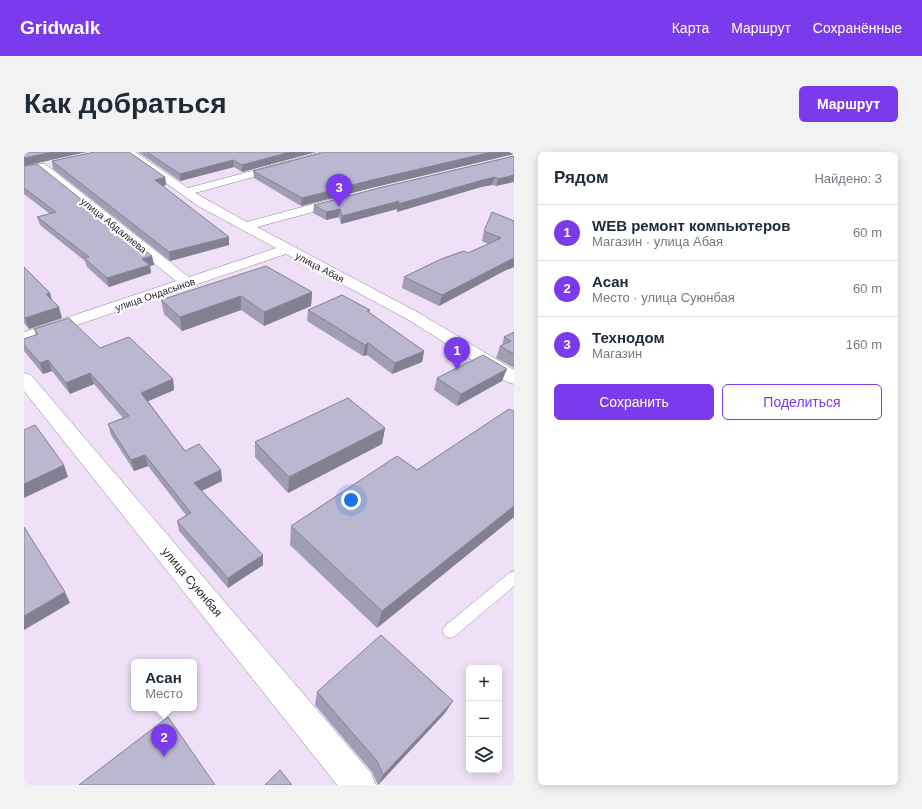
<!DOCTYPE html>
<html lang="ru">
<meta charset="utf-8">
<style>
body{margin:0;font-family:Arial,sans-serif;background:#f2f2f3;color:#1f2937}
.controls{position:absolute;right:12px;bottom:12px;display:grid;overflow:hidden;border-radius:6px;box-shadow:0 2px 10px #0003}
.controls button{width:36px;height:36px;display:grid;place-items:center;padding:0;border:0;border-bottom:1px solid #e0e1e3;background:#fff;color:#1f2937;font:20px sans-serif}
.you{position:absolute;left:327px;top:348px;width:14px;height:14px;margin:-10px;border:3px solid #fff;border-radius:50%;background:#1a73e8;box-shadow:0 0 0 6px #1a73e833}
.badge{display:grid;place-items:center;width:26px;height:26px;border-radius:50%;background:#7c3aed;color:#fff;font-size:13px;font-weight:700}
.pin{position:absolute;translate:-50% -33px;filter:drop-shadow(0 1px 2px #0008)}
.pin::after{content:'';position:absolute;top:21px;width:14px;height:12px;background:inherit;clip-path:polygon(0 0,100% 0,50% 100%)}
.popup{position:absolute;left:107px;top:507px;width:66px;height:52px;box-sizing:border-box;display:grid;place-content:center;border-radius:6px;background:#fff;filter:drop-shadow(0 1px 3px #0005);font-size:13px;white-space:nowrap;color:#747a83}
.popup b{font-size:15px;color:#1f2937}
.popup::after{content:'';position:absolute;left:50%;top:100%;margin-left:-8px;border:8px solid transparent;border-top-color:#fff}
.list{margin:0;padding:0;list-style:none}
h2{display:flex;justify-content:space-between;align-items:center;height:52px;margin:0;padding:0 16px;font-size:17px}
h2 small{font-size:13px;font-weight:400;color:#747a83}
.list li{display:grid;grid-template-columns:26px 1fr auto;gap:12px;align-items:center;box-sizing:border-box;height:56px;padding:0 16px;border-top:1px solid #e0e1e3}
.list b{display:block;font-size:15px;white-space:nowrap}
.list p{margin:0;font-size:13px;white-space:nowrap;color:#747a83}
.list em{font-size:13px;font-style:normal;color:#747a83}
.actions{display:flex;gap:8px;padding:12px 16px}
.actions a{flex:1;padding:9px 0;border:1px solid #7c3aed;border-radius:6px;text-align:center;font-size:14px;color:#7c3aed}
.actions .main{background:#7c3aed;color:#fff}
.icon{flex:none;width:22px;height:22px;fill:none;stroke:currentColor;stroke-width:2;stroke-linecap:round;stroke-linejoin:round}
.map{position:relative;flex:none;width:490px;height:633px;overflow:hidden;border-radius:6px}
header{display:flex;align-items:center;gap:24px;box-sizing:border-box;height:56px;padding:0 20px;background:#7c3aed;color:#fff}
header strong{font-size:19px}
nav{display:flex;gap:22px;margin-inline-start:auto;font-size:14px}
.intro{display:flex;align-items:center;justify-content:space-between;box-sizing:border-box;height:96px;padding:0 24px}
h1{margin:0;font-size:28px}
.button{padding:10px 18px;border-radius:6px;background:#7c3aed;color:#fff;font-size:14px;font-weight:700}
main{display:flex;gap:24px;padding:0 24px}
aside{flex:1;background:#fff;border-radius:6px;box-shadow:0 2px 10px #0003}
.map>svg:first-child{display:block}
</style>
<header>
<strong>Gridwalk</strong>
<nav><a>Карта</a><a>Маршрут</a><a>Сохранённые</a></nav>
</header>
<div class="intro"><h1>Как добраться</h1><a class="button">Маршрут</a></div>
<main>
<div class="map">
<svg width="490" height="633" viewBox="0 0 490 633">
<rect width="100%" height="100%" fill="#efe0f7"/>
<g fill="none" stroke-linecap="round" stroke-linejoin="round">
<defs>
<path id="lane" d="M490,419V434L431,484L426,486L421,484L418,479L421,474L485,421Z"/>
<g id="street">
<path d="M99,0H111L164,36L298,0H314L313,2L171,41L223,70L319,44L323,45L325,48L323,51L233,75L395,161L490,218V232L483,230L383,167L262,102L0,191V180L152,129L13,16L12,14L13,12H21L165,125L252,96L174,54Z"/>
<path d="M0,221L7,223L347,621L352,633H313L0,239Z"/>
</g>
</defs>
<!-- lane casing -->
<use href="#lane" stroke="#8f8196" stroke-width="1"/>
<!-- street casing -->
<use href="#street" stroke="#8f8196" stroke-width="1"/>
<!-- lane -->
<use href="#lane" fill="#fff" fill-rule="evenodd"/>
<!-- street -->
<use href="#street" fill="#fff" fill-rule="evenodd"/>
</g>
<!-- wall -->
<g fill="#a19db3">
<path d="M114,0H292L218,20L210,15L156,29Z"/>
<path d="M490,0V2L347,36L277,54L230,26L229,19Z"/>
<path d="M490,4L472,34L468,33L457,35L373,60V57L317,72L315,65L302,68L289,61L290,53Z"/>
<path d="M28,9L141,25L142,33L138,34L205,85V93L146,109L29,17Z"/>
<path d="M0,14L128,104L130,113L126,114L127,121L85,135L63,115L61,109L16,73L13,65L26,62L0,42Z"/>
<path d="M490,69V115L480,119L415,154L378,136L380,125L444,101L464,92L458,89L460,79Z"/>
<path d="M0,115L28,148L38,166L5,177L0,171Z"/>
<path d="M288,140L287,154L240,174L217,158L158,179L140,162L137,148Z"/>
<path d="M284,158H346L345,161L400,199L398,210L368,222L343,203L339,204L283,169Z"/>
<path d="M10,177L76,196L149,227L150,238L124,249L161,299L197,318L198,329L178,339L239,403V413L204,436L155,379L153,369L162,363L124,314L110,319L87,283L84,272L99,266L70,232L46,242L28,219L19,222L0,199V187L12,183Z"/>
<path d="M490,180V216L472,206L476,194H478L480,185Z"/>
<path d="M413,226L478,229L433,254L410,238Z"/>
<path d="M490,259V365L353,476L266,393L267,374L393,318Z"/>
<path d="M361,276L358,292L264,341L231,305V290Z"/>
<path d="M293,540L421,561L354,633L348,620L291,553Z"/>
</g>
<!-- shaded-wall -->
<g fill="#838092">
<path d="M29,0H63L0,14V6Z"/>
<path d="M266,0H292L218,20V13Z"/>
<path d="M468,0H490V2L347,36L277,54L278,46L348,28Z"/>
<path d="M209,8L210,15L156,29V22Z"/>
<path d="M490,23V30L472,34L474,27Z"/>
<path d="M141,25L142,33L132,36L131,28Z"/>
<path d="M471,25L468,33L457,35L373,60V57L317,72L318,64Z"/>
<path d="M316,57L315,65L302,68V60Z"/>
<path d="M205,85V93L146,109L145,100Z"/>
<path d="M128,104L130,113L126,114L127,121L85,135L83,126L118,107Z"/>
<path d="M490,106V115L480,119L415,154L418,143L484,109Z"/>
<path d="M288,140L287,154L240,174V160Z"/>
<path d="M26,141L29,151L22,142Z"/>
<path d="M217,144V158L158,179L156,165Z"/>
<path d="M35,155L38,166L5,177L1,166Z"/>
<path d="M344,191L343,203L339,204L341,193Z"/>
<path d="M400,199L398,210L368,222L371,211Z"/>
<path d="M24,208L28,219L19,222L16,211Z"/>
<path d="M483,217L478,229L433,254L437,242Z"/>
<path d="M66,221L70,232L46,242L42,231Z"/>
<path d="M149,227L150,238L120,251L117,241Z"/>
<path d="M361,276L358,292L264,341L265,325Z"/>
<path d="M121,303L124,314L110,319L107,308Z"/>
<path d="M40,313L44,325L0,346V332Z"/>
<path d="M197,318L198,329L171,342L170,331Z"/>
<path d="M490,354V365L353,476L358,459Z"/>
<path d="M239,403V413L204,436V426Z"/>
<path d="M41,440L46,451L0,478V464Z"/>
<path d="M429,549L421,561L354,633L359,623Z"/>
</g>
<!-- building -->
<g fill="#bbb7d0" stroke="#838092">
<path d="M0,0H29L0,6Z"/>
<path d="M71,0H105L141,25L131,28L205,85L145,100L28,9Z"/>
<path d="M123,0H266L218,13L209,8L156,22Z"/>
<path d="M301,0H468L348,28L278,46L229,19Z"/>
<path d="M490,4V23L474,27L471,25L459,28L374,52L375,49L318,64L316,57L302,60L290,53L355,36Z"/>
<path d="M13,12L128,104L118,107L126,113L83,126L60,106L65,105L13,65L32,60L0,36V14Z"/>
<path d="M468,60L490,69V106L484,109L418,143L380,125L417,107L440,99L444,101L477,86L460,79Z"/>
<path d="M242,114L288,140L240,160L217,144L156,165L137,148Z"/>
<path d="M0,115L26,141L22,142L35,155L1,166L0,165Z"/>
<path d="M318,143L346,158L343,159L400,199L371,211L344,191L341,193L284,158Z"/>
<path d="M45,166L76,196L105,185L149,227L117,241L161,299L175,292L197,318L170,331L239,403L204,426L153,369L167,361L121,303L107,308L84,272L105,264L66,221L42,231L24,208L16,211L0,193V187L14,182L10,177Z"/>
<path d="M490,180V202L476,194L487,189L480,185Z"/>
<path d="M459,203L483,217L437,242L413,226Z"/>
<path d="M324,246L361,276L265,325L231,290Z"/>
<path d="M485,257L490,259V354L358,459L267,374L373,304L393,318Z"/>
<path d="M11,273L40,313L0,332V278Z"/>
<path d="M0,375L41,440L0,464Z"/>
<path d="M357,483L429,549L359,623L353,609L293,540Z"/>
<path d="M144,565L191,633H55Z"/>
<path d="M256,618L268,633H241Z"/>
</g>
<g text-anchor="middle" stroke-width="4" stroke-linejoin="round" paint-order="stroke">
<!-- far-street labels -->
<g font-size="10" fill="#27212a" stroke="#fff">
<text transform="translate(90 73) rotate(39)" y="4">улица Абдалиева</text>
<text transform="translate(296 115) rotate(28)" y="4">улица Абая</text>
<text transform="translate(131 142) rotate(-19)" y="4">улица Ондасынов</text>
</g>
<!-- street labels -->
<g font-size="12" fill="#27212a" stroke="#fff">
<text transform="translate(168 430) rotate(50)" y="4">улица Суюнбая</text>
</g>
</g>
</svg>
<div class="controls">
<button>+</button>
<button>−</button>
<button><svg class="icon" aria-label="layers" viewBox="0 0 24 24"><path d="M12 4l9 5-9 5-9-5zM3 14l9 5 9-5"/></svg></button>
</div>
<div class="you"></div>
<div class="pin badge" style="left:433px;top:218px">1</div>
<div class="pin badge" style="left:140px;top:605px">2</div>
<div class="popup"><b>Асан</b>Место</div>
<div class="pin badge" style="left:315px;top:55px">3</div>
</div>
<aside>
<h2>Рядом<small>Найдено: 3</small></h2>
<ul class="list">
<li><span class="badge">1</span><div><b>WEB ремонт компьютеров</b><p>Магазин · улица Абая</p></div><em>60 m</em></li>
<li><span class="badge">2</span><div><b>Асан</b><p>Место · улица Суюнбая</p></div><em>60 m</em></li>
<li><span class="badge">3</span><div><b>Технодом</b><p>Магазин</p></div><em>160 m</em></li>
</ul>
<div class="actions"><a class="main">Сохранить</a><a>Поделиться</a></div>
</aside>
</main>
